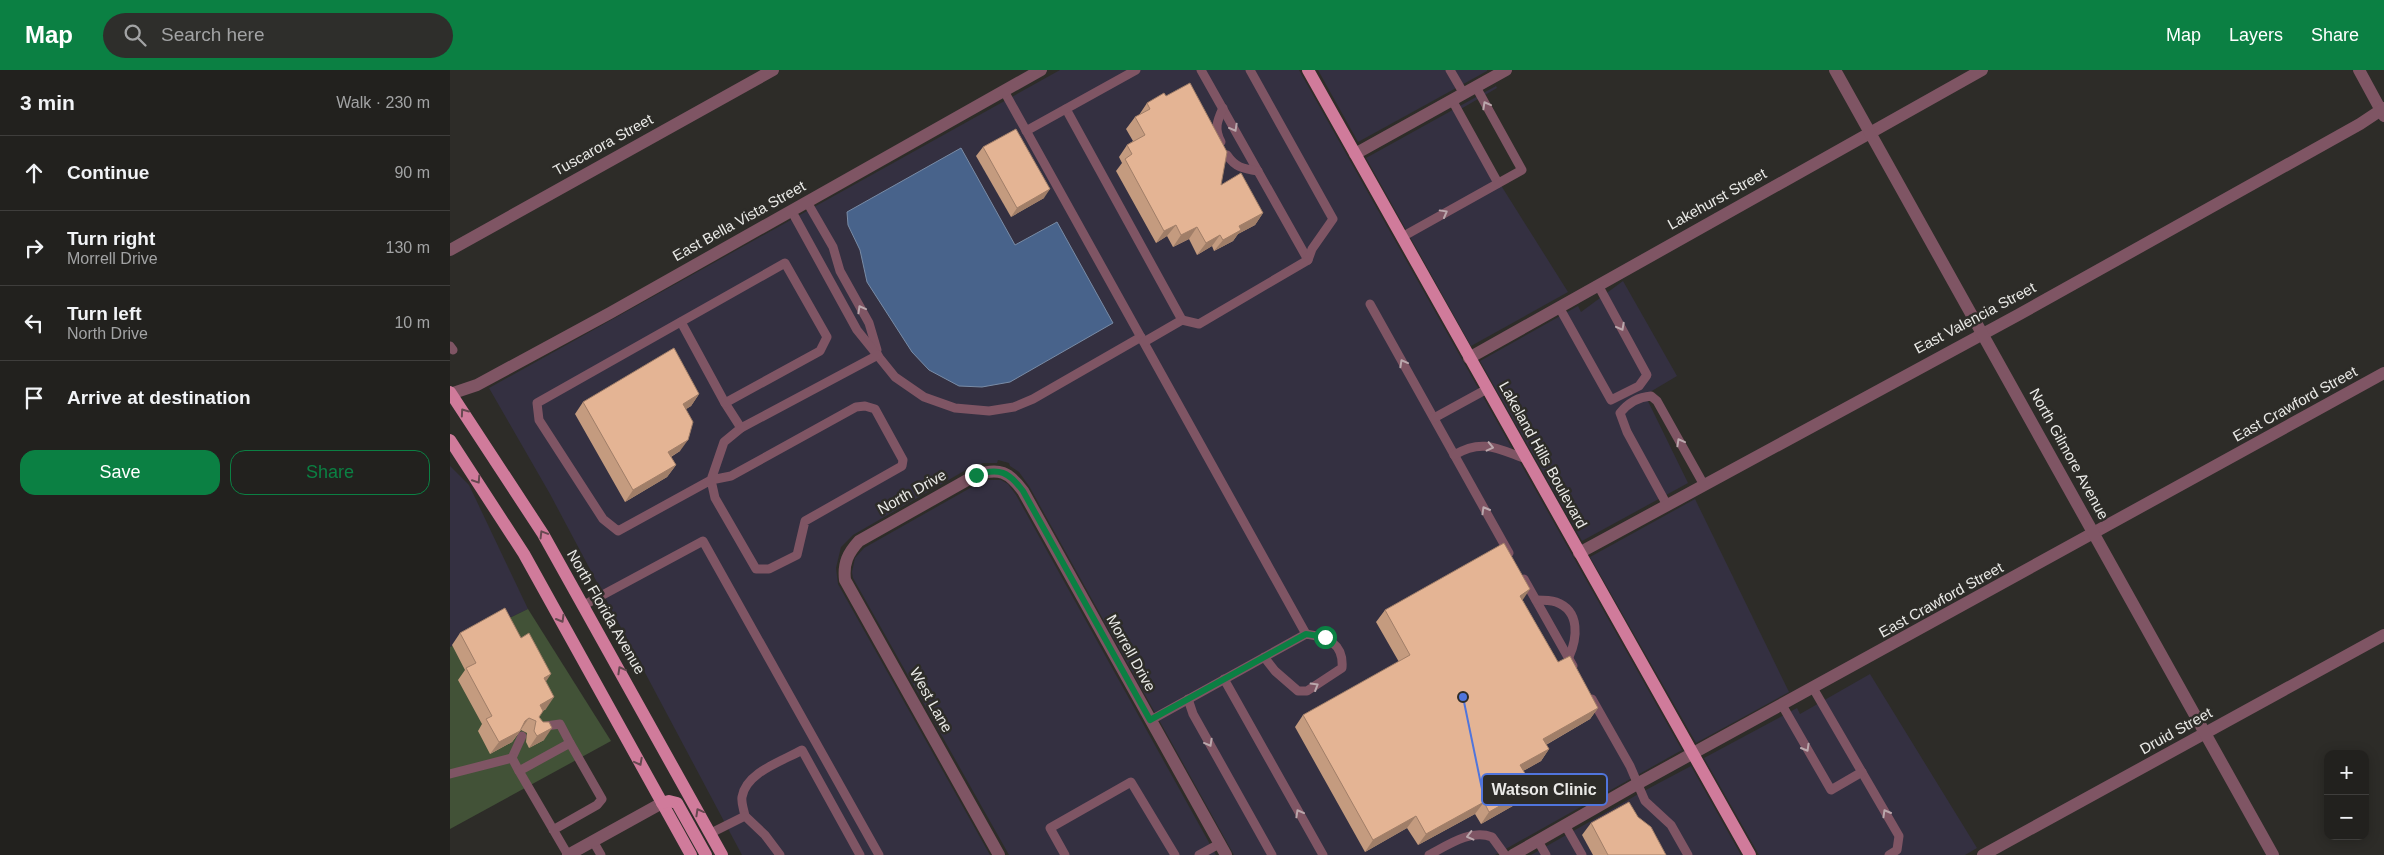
<!DOCTYPE html>
<meta charset="utf-8">
<style>
body{margin:0;font-family:Helvetica,sans-serif;background:#2e2e2b;color:#f1f3f6}
.controls{position:absolute;right:15px;bottom:15px;display:grid;overflow:hidden;border-radius:10px;box-shadow:0 2px 12px #0003}
.controls button{width:45px;height:45px;display:grid;place-items:center;padding:0;border:0;border-bottom:1px solid #3f3e3c;background:#22211e;color:#f1f3f6;font:25px sans-serif}
.stop{position:absolute;width:15px;height:15px;margin:-11px;border:4px solid #0b8043;border-radius:50%;background:#fff}
.stop.end{background:#0b8043;border-color:#fff;box-shadow:0 1px 5px #0008}
.list{margin:0;padding:0;list-style:none}
h2{display:flex;justify-content:space-between;align-items:center;height:65px;margin:0;padding:0 20px;font-size:21px}
h2 small{font-size:16px;font-weight:400;color:#a2a3a4}
.list li{display:grid;grid-template-columns:32px 1fr auto;gap:15px;align-items:center;box-sizing:border-box;height:75px;padding:0 20px;border-top:1px solid #3f3e3c}
.list b{display:block;font-size:19px;white-space:nowrap}
.list p{margin:0;font-size:16px;white-space:nowrap;color:#a2a3a4}
.list em{font-size:16px;font-style:normal;color:#a2a3a4}
.actions{display:flex;gap:10px;padding:15px 20px}
.actions a{flex:1;padding:11px 0;border:1px solid #0b8043;border-radius:15px;text-align:center;font-size:18px;color:#0b8043}
.actions .main{background:#0b8043;color:#fff}
.icon{flex:none;width:28px;height:28px;fill:none;stroke:currentColor;stroke-width:2;stroke-linecap:round;stroke-linejoin:round}
.map{position:relative;flex:none;width:1934px;height:785px;overflow:hidden}
header{display:flex;align-items:center;gap:30px;box-sizing:border-box;height:70px;padding:0 25px;background:#0b8043;color:#fff}
header strong{font-size:24px}
nav{display:flex;gap:28px;margin-inline-start:auto;font-size:18px}
.search{width:350px;height:45px;background:#2e2e2b;display:flex;align-items:center;gap:12px;box-sizing:border-box;padding:0 18px;border-radius:28px;color:#a2a3a4;font-size:19px}
main{display:flex}
aside{flex:1;background:#22211e}
.map>svg:first-child{display:block}
</style>
<header>
<strong>Map</strong>
<div class="search"><svg class="icon" aria-label="search" viewBox="0 0 24 24"><circle cx="10" cy="10" r="6"/><path d="M15 15l6 6"/></svg>Search here</div>
<nav><a>Map</a><a>Layers</a><a>Share</a></nav>
</header>
<main>
<aside>
<h2>3 min<small>Walk · 230 m</small></h2>
<ul class="list">
<li><svg class="icon" aria-label="ahead" viewBox="0 0 24 24"><path d="M12 20V5M6 11l6-6 6 6"/></svg><div><b>Continue</b></div><em>90 m</em></li>
<li><svg class="icon" aria-label="right" viewBox="0 0 24 24"><path d="M7 20v-9h11M14 6l5 5-5 5"/></svg><div><b>Turn right</b><p>Morrell Drive</p></div><em>130 m</em></li>
<li><svg class="icon" aria-label="left" viewBox="0 0 24 24"><path d="M17 20v-9H6M10 6l-5 5 5 5"/></svg><div><b>Turn left</b><p>North Drive</p></div><em>10 m</em></li>
<li><svg class="icon" aria-label="arrive" viewBox="0 0 24 24"><path d="M6 21V4h12l-3 4 3 4H6"/></svg><div><b>Arrive at destination</b></div></li>
</ul>
<div class="actions"><a class="main">Save</a><a>Share</a></div>
</aside>
<div class="map">
<svg width="1934" height="785" viewBox="0 0 1934 785">
<rect width="100%" height="100%" fill="#2d2c28"/>
<!-- commercial -->
<g fill="#343041" fill-rule="evenodd">
<path d="M610,0H849L1232,680L1045,785H784L579,416L569,402L560,396L559,393L548,390L547,393H533L521,397L403,465L391,477L386,498L388,514L540,785H292L100,424L39,318ZM606,152L509,316L417,212L410,180L398,155L565,175Z"/>
<path d="M868,0H1037V1L908,72Z"/>
<path d="M1046,16L1047,18L1009,40L1052,117L1118,222L1021,276L916,88Z"/>
<path d="M1173,211L1227,306L1195,325L1238,413L1132,471L1030,291L1128,236L1131,242Z"/>
<path d="M0,396L19,415L78,539L0,577Z"/>
<path d="M538,410H551L558,414L566,425L766,785H559L403,508L402,502L405,488L414,478L529,413Z"/>
<path d="M1245,429L1339,622L1246,673L1140,487Z"/>
<path d="M1420,604L1527,778L1515,785H1309L1254,688L1347,638L1350,644Z"/>
<path d="M1241,696L1291,785H1081L1192,722Z"/>
</g>
<!-- green -->
<path fill="#425237" d="M78,539L161,671L0,759V577Z"/>
<!-- water -->
<path fill="#48638b" stroke="#798ca7" d="M511,78L565,175L607,152L663,253L560,312L532,317L509,316L479,300L462,282L417,212L410,180L398,155L397,142Z"/>
<g fill="none" stroke-linecap="round" stroke-linejoin="round">
<!-- service -->
<g stroke="#7f5564" stroke-width="9">
<path d="M751,0L858,190"/>
<path d="M1000,0L1014,24"/>
<path d="M554,21L856,564"/>
<path d="M1002,30L1048,113"/>
<path d="M616,39L732,250"/>
<path d="M576,61L686,0"/>
<path d="M771,72C764,59 767,51 773,38"/>
<path d="M777,85C785,97 793,99 808,101"/>
<path d="M357,132L383,177L390,201L419,253L427,280"/>
<path d="M341,140L407,260L445,307L474,327L505,338L539,341L564,337L583,329L691,267"/>
<path d="M952,167L1072,100L1026,17"/>
<path d="M920,234L1059,483"/>
<path d="M1109,237L1161,330L1189,316L1197,305L1148,215"/>
<path d="M231,252L275,333L291,358"/>
<path d="M694,272L732,250L749,254L858,190L862,179L883,149L800,0"/>
<path d="M0,276L3,280"/>
<path d="M275,333L370,281L377,267L335,193L87,333L89,350L153,449L168,461L261,410L281,406L406,337L415,336L425,339L453,390L452,396L355,451L347,485L319,499H306L265,428L261,410L274,372L291,358L428,285"/>
<path d="M984,348L1037,319"/>
<path d="M1004,385C1033,368 1048,379 1076,389"/>
<path d="M1217,435L1177,362L1170,343C1178,333 1188,327 1201,326L1207,331L1254,415"/>
<path d="M1074,509L1123,596"/>
<path d="M1086,530C1092,530 1100,530 1106,532C1131,541 1127,569 1119,587"/>
<path d="M134,535L253,471L429,785"/>
<path d="M774,609L873,785"/>
<path d="M1363,618L1449,766L1447,780L1439,785"/>
<path d="M738,629L743,644L822,785"/>
<path d="M1142,629L1180,696L1195,731L1221,755L1238,785"/>
<path d="M1332,635L1381,720L1412,702"/>
<path d="M701,650L856,564C877,567 894,573 892,598L857,621H848L825,601L814,587"/>
<path d="M89,657L110,654L120,673"/>
<path d="M69,701L62,688L72,666"/>
<path d="M0,704L62,688"/>
<path d="M295,746C294,740 291,733 292,727C296,702 333,691 352,680L410,785"/>
<path d="M1115,755L1132,785"/>
<path d="M103,760L147,735L152,729L120,673L69,701L118,785"/>
<path d="M261,763L295,746L315,765L330,785"/>
<path d="M143,771L151,785"/>
<path d="M1088,771L1096,785"/>
<path d="M615,785L600,758L681,712L725,785"/>
<path d="M749,785L769,774"/>
<path d="M979,785C998,775 1020,759 1042,767L1055,785"/>
</g>
<!-- minor -->
<g stroke="#7f5564" stroke-width="12">
<path d="M1909,0L1934,46"/>
<path d="M905,84L1056,0"/>
<path d="M0,180L323,0"/>
<path d="M1019,288L1532,0"/>
<path d="M1129,483L1568,245L1910,54L1934,38"/>
<path d="M118,785L212,733"/>
<path d="M549,785L395,510C393,493 398,483 409,471L526,405C549,397 559,402 573,421L776,785"/>
<path d="M1063,785L1187,714L1934,303"/>
<path d="M1533,785L1934,565"/>
</g>
<!-- tertiary -->
<g stroke="#7f5564" stroke-width="12">
<path d="M1385,0L1823,785"/>
<path d="M0,324L27,315L160,243L591,0"/>
</g>
<!-- primary -->
<g stroke="#d07b9b" stroke-width="12">
<path d="M858,0L1300,785"/>
<path d="M0,322L93,464L272,785"/>
<path d="M0,370L74,484L241,785"/>
<path d="M212,733L219,731L227,733L256,785"/>
</g>
</g>
<!-- wall -->
<g fill="#c49b7f">
<path d="M697,33L771,115L813,143L805,155L788,164L783,171L764,181L762,176L747,185L739,169L723,177L717,166L706,173L666,101L672,93L669,87L677,75L683,71L676,59L685,47L689,45Z"/>
<path d="M533,77L594,128L561,147L526,86Z"/>
<path d="M249,324L241,336L236,339L230,381L221,387L226,395L217,407L175,432L125,344L133,332Z"/>
<path d="M1073,531L1108,592L1148,638L1140,649L1096,675L1099,679L1091,691L1073,701L1075,729L1031,754L1025,744L968,775L957,758L915,782L845,657L853,645L949,592L926,552L935,540Z"/>
<path d="M10,563L71,568L96,612V639L93,641L89,647L94,670L79,678L76,672L77,663L71,660L62,672L40,684L28,661L32,654L8,610L15,600L2,575Z"/>
<path d="M1141,753L1216,785H1143L1132,765Z"/>
</g>
<!-- shaded-wall -->
<g fill="#a07e68">
<path d="M600,119L594,128L561,147L567,138Z"/>
<path d="M813,143L805,155L788,164L783,171L764,181L773,170L789,156Z"/>
<path d="M726,155L717,166L706,173L714,161Z"/>
<path d="M747,157L739,169L723,177L731,165Z"/>
<path d="M770,165L762,176L747,185L756,173Z"/>
<path d="M249,324L241,336L225,346L233,334Z"/>
<path d="M238,370L230,381L210,393L218,382Z"/>
<path d="M226,395L217,407L175,432L183,420Z"/>
<path d="M1080,519L1072,531L1070,526Z"/>
<path d="M101,604L93,616L94,608Z"/>
<path d="M104,627L96,639L82,647L90,635Z"/>
<path d="M1148,638L1140,649L1085,681L1093,669Z"/>
<path d="M79,648L62,672L40,684L49,672Z"/>
<path d="M102,658L94,670L79,678L87,666Z"/>
<path d="M1099,679L1091,691L1062,707L1070,695Z"/>
<path d="M1083,717L1075,729L1031,754L1039,742Z"/>
<path d="M1034,732L1025,744L968,775L976,764Z"/>
<path d="M966,746L957,758L915,782L923,770Z"/>
</g>
<!-- building -->
<g fill="#e4b494" stroke="#a07e68">
<path d="M740,13L777,82L771,115L791,103L813,143L789,156L791,160L773,170L770,165L756,173L747,157L731,165L726,155L714,161L675,89L682,84L677,75L695,65L685,47L700,39L697,33L714,23L716,26Z"/>
<path d="M566,59L600,119L567,138L533,77Z"/>
<path d="M224,278L249,324L233,334L243,352L238,370L218,382L226,395L183,420L133,332Z"/>
<path d="M1054,473L1080,519L1070,526L1108,592L1120,586L1148,638L1093,669L1099,679L1070,695L1083,717L1039,742L1034,732L976,764L966,746L923,770L853,645L960,585L935,540Z"/>
<path d="M55,538L71,568L79,563L101,604L94,608L104,627L90,635L93,641L89,647L93,652H99L102,658L87,666L84,661L86,651L79,648L75,651L70,661L49,672L36,649L42,646L16,598L26,593L10,563Z"/>
<path d="M1179,732L1188,747L1201,757L1216,785H1158L1141,753Z"/>
</g>
<!-- one-way arrows -->
<defs><path id="oneway-chevron" d="M-2-3.5L2.5 0L-2 3.5" fill="none" stroke-width="1.6" stroke-linecap="round" stroke-linejoin="round" transform="scale(1.25)"/></defs>
<g stroke="#baa7ac">
<use href="#oneway-chevron" transform="translate(1036 35) rotate(-119)"/>
<use href="#oneway-chevron" transform="translate(784 58) rotate(61)"/>
<use href="#oneway-chevron" transform="translate(994 143) rotate(-29)"/>
<use href="#oneway-chevron" transform="translate(411 239) rotate(-119)"/>
<use href="#oneway-chevron" transform="translate(1171 257) rotate(62)"/>
<use href="#oneway-chevron" transform="translate(953 293) rotate(-119)"/>
<use href="#oneway-chevron" transform="translate(1230 372) rotate(-119)"/>
<use href="#oneway-chevron" transform="translate(1040 377) rotate(13)"/>
<use href="#oneway-chevron" transform="translate(1035 440) rotate(-120)"/>
<use href="#oneway-chevron" transform="translate(865 616) rotate(-31)"/>
<use href="#oneway-chevron" transform="translate(759 673) rotate(61)"/>
<use href="#oneway-chevron" transform="translate(1356 678) rotate(60)"/>
<use href="#oneway-chevron" transform="translate(849 743) rotate(-119)"/>
<use href="#oneway-chevron" transform="translate(1436 743) rotate(-120)"/>
<use href="#oneway-chevron" transform="translate(1020 766) rotate(166)"/>
</g>
<g stroke="#664850">
<use href="#oneway-chevron" transform="translate(14 342) rotate(-125)"/>
<use href="#oneway-chevron" transform="translate(27 410) rotate(57)"/>
<use href="#oneway-chevron" transform="translate(93 464) rotate(-121)"/>
<use href="#oneway-chevron" transform="translate(111 549) rotate(60)"/>
<use href="#oneway-chevron" transform="translate(171 600) rotate(-119)"/>
<use href="#oneway-chevron" transform="translate(189 692) rotate(62)"/>
<use href="#oneway-chevron" transform="translate(249 742) rotate(-119)"/>
</g>
<g fill="none" stroke-linecap="round" stroke-linejoin="round">
<!-- route -->
<path stroke="#0b8043" stroke-width="6" d="M526,405C549,397 559,402 573,421L700,650L856,564L875,567"/>
</g>
<g text-anchor="middle" stroke-width="5" stroke-linejoin="round" paint-order="stroke">
<!-- street labels -->
<g font-size="15" fill="#eaeae7" stroke="#2d2c28">
<text transform="translate(153 75) rotate(-29)" y="5">Tuscarora Street</text>
<text transform="translate(1267 129) rotate(-29)" y="5">Lakehurst Street</text>
<text transform="translate(289 151) rotate(-29)" y="5">East Bella Vista Street</text>
<text transform="translate(1525 248) rotate(-28)" y="5">East Valencia Street</text>
<text transform="translate(1845 334) rotate(-29)" y="5">East Crawford Street</text>
<text transform="translate(1619 384) rotate(61)" y="5">North Gilmore Avenue</text>
<text transform="translate(1093 385) rotate(61)" y="5">Lakeland Hills Boulevard</text>
<text transform="translate(462 422) rotate(-29)" y="5">North Drive</text>
<text transform="translate(1491 530) rotate(-29)" y="5">East Crawford Street</text>
<text transform="translate(156 542) rotate(60)" y="5">North Florida Avenue</text>
<text transform="translate(681 583) rotate(61)" y="5">Morrell Drive</text>
<text transform="translate(481 630) rotate(61)" y="5">West Lane</text>
<text transform="translate(1726 661) rotate(-29)" y="5">Druid Street</text>
</g>
</g>
<!-- callouts -->
<path fill="none" stroke="#5075dc" stroke-width="2" d="M1013 627L1032 719"/>
<circle fill="#5075dc" stroke="#2d2c28" stroke-width="2" cx="1013" cy="627" r="5"/>
<rect fill="#2d2c28" stroke="#5075dc" stroke-width="2" x="1032" y="704" width="125" height="31" rx="5"/>
<g font-size="16" text-anchor="middle" font-weight="bold" fill="#eaeae7">
<text x="1094" y="725">Watson Clinic</text>
</g>
</svg>
<div class="controls">
<button>+</button>
<button>−</button>
</div>
<div class="stop" style="left:875px;top:567px"></div>
<div class="stop end" style="left:526px;top:405px"></div>
</div>
</main>
